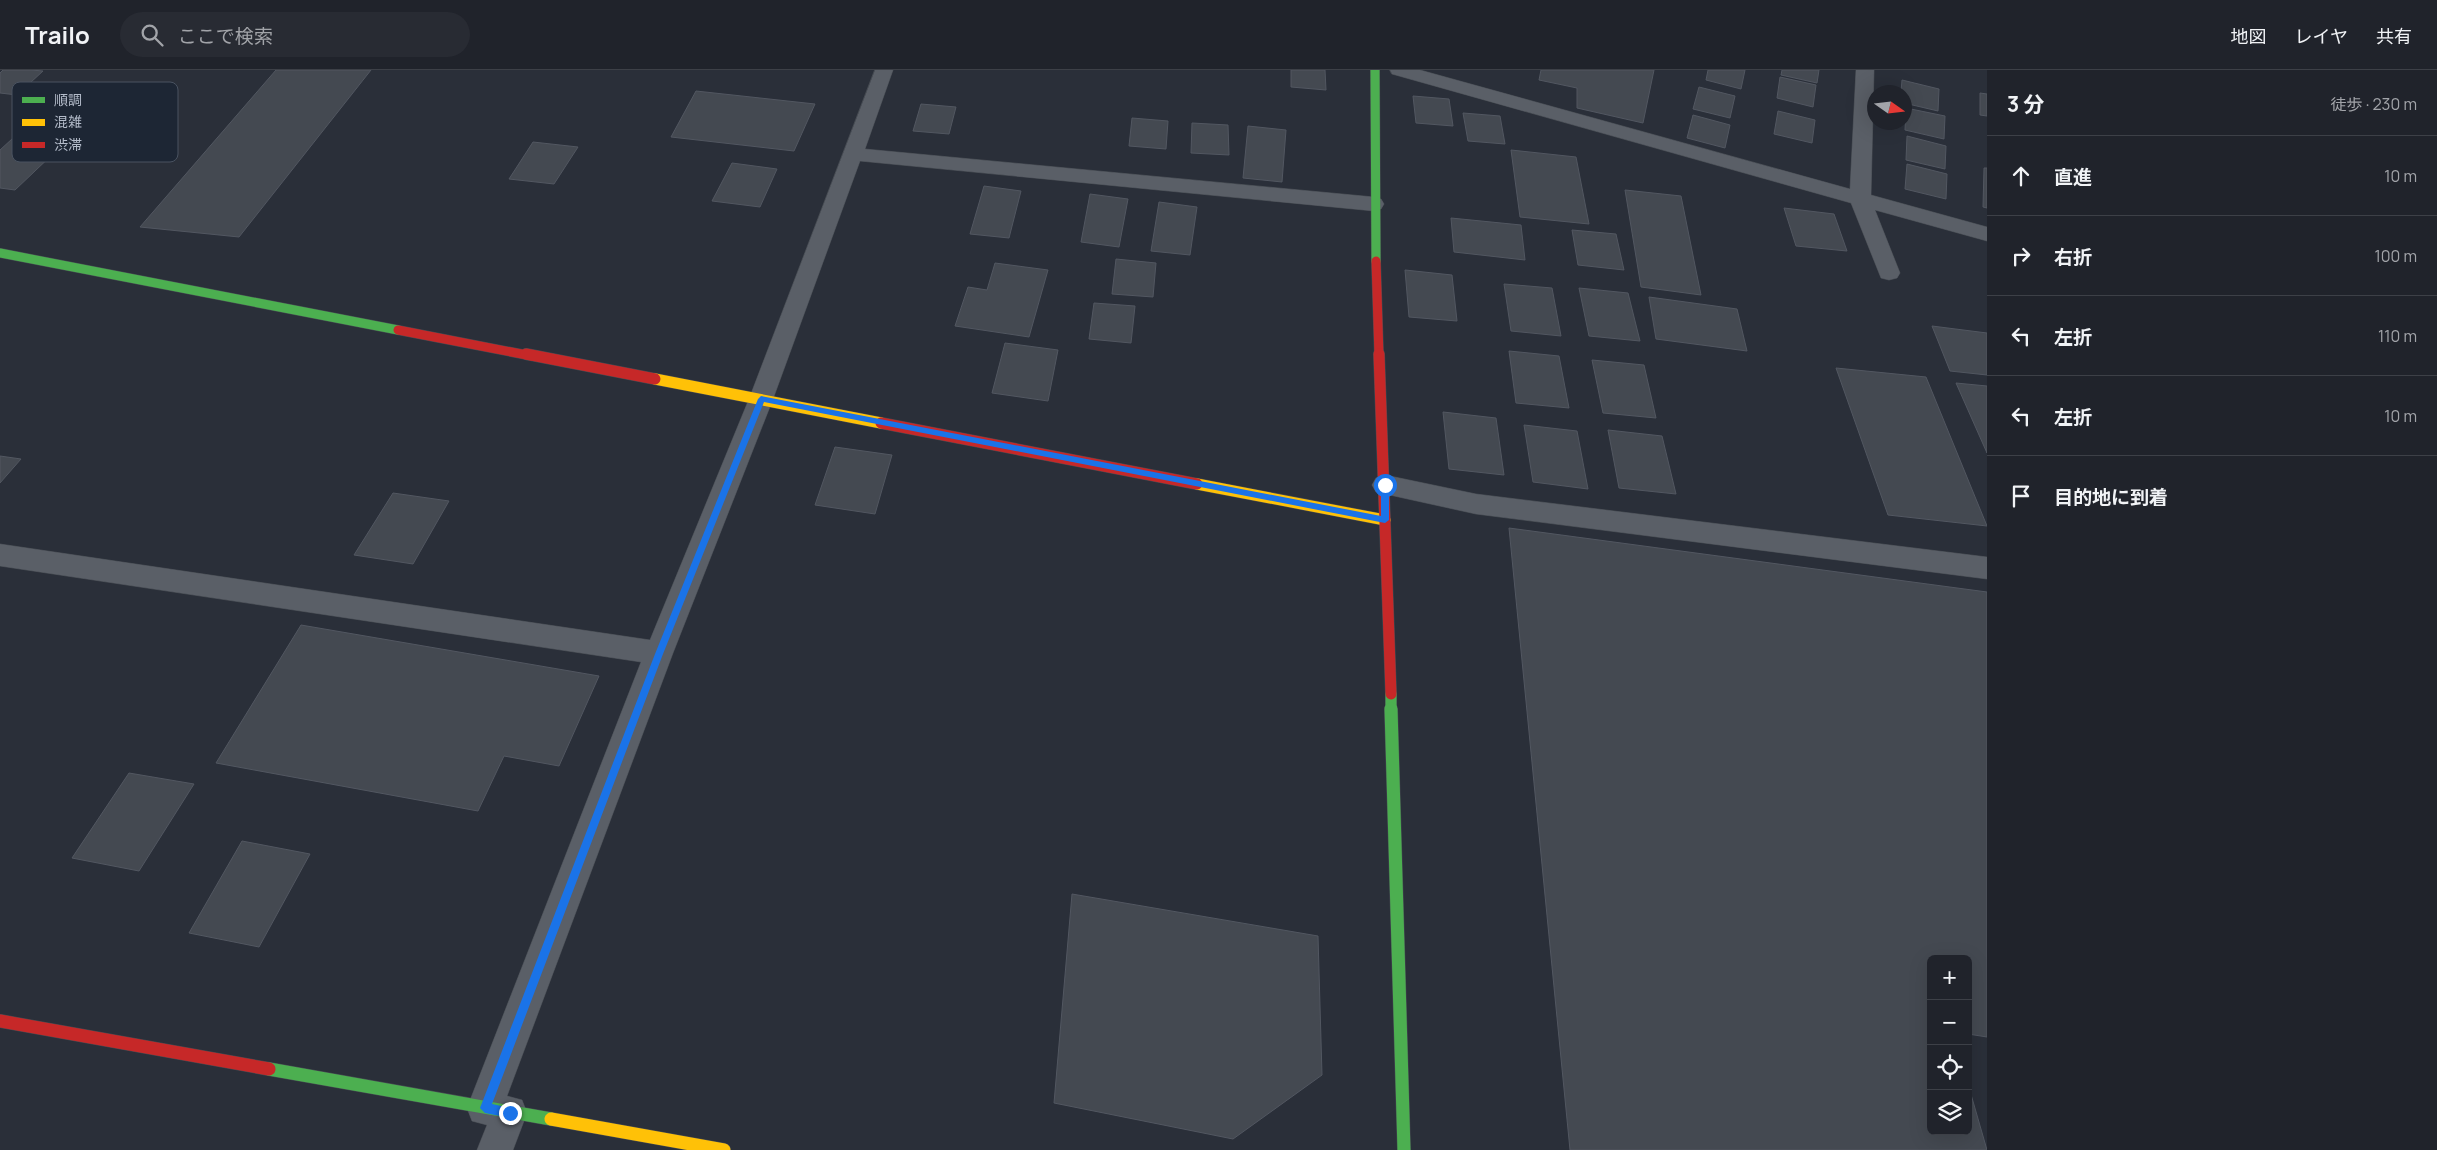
<!DOCTYPE html>
<html lang="ja">
<meta charset="utf-8">
<style>
body{margin:0;font-family:Manrope,"Noto Sans JP",sans-serif;background:#282b33;color:#f1f3f6}
.controls{position:absolute;right:15px;bottom:15px;display:grid;overflow:hidden;border-radius:8px;box-shadow:0 5px 20px #0002}
.controls button{width:45px;height:45px;display:grid;place-items:center;padding:0;border:0;border-bottom:1px solid #3d4047;background:#20232b;color:#f1f3f6;font:25px sans-serif}
.compass{position:absolute;left:1867px;top:15px;width:45px;height:45px;border-radius:50%;background:#20232b;box-shadow:0 5px 20px #0002;rotate:104deg}
.stop{position:absolute;width:15px;height:15px;margin:-11px;border:4px solid #1a73e8;border-radius:50%;background:#fff}
.stop.end{background:#1a73e8;border-color:#fff;box-shadow:0 1px 5px #0008}
.list{margin:0;padding:0;list-style:none}
h2{display:flex;justify-content:space-between;align-items:center;height:65px;margin:0;padding:0 20px;font-size:21px}
h2 small{font-size:16px;font-weight:400;color:#a2a4a9}
.list li{display:grid;grid-template-columns:32px 1fr auto;gap:15px;align-items:center;box-sizing:border-box;height:80px;padding:0 20px;border-top:1px solid #3d4047}
.list b{display:block;font-size:19px;white-space:nowrap}
.list em{font-size:16px;font-style:normal;color:#a2a4a9}
.icon{flex:none;width:28px;height:28px;fill:none;stroke:currentColor;stroke-width:2;stroke-linecap:round;stroke-linejoin:round}
.map{position:relative;flex:none;width:1987px;height:1080px;overflow:hidden}
header{display:flex;align-items:center;gap:30px;box-sizing:border-box;height:70px;padding:0 25px;background:#20232b;border-bottom:1px solid #3d4047}
header strong{font-size:24px}
nav{display:flex;gap:28px;margin-inline-start:auto;font-size:18px}
.search{width:350px;height:45px;background:#282b33;display:flex;align-items:center;gap:12px;box-sizing:border-box;padding:0 18px;border-radius:28px;color:#a2a4a9;font-size:19px}
main{display:flex}
aside{flex:1;background:#20232b}
.map>svg:first-child{display:block}
</style>
<header>
<strong>Trailo</strong>
<div class="search"><svg class="icon" aria-label="search" viewBox="0 0 24 24"><circle cx="10" cy="10" r="6"/><path d="M15 15l6 6"/></svg>ここで検索</div>
<nav><a>地図</a><a>レイヤ</a><a>共有</a></nav>
</header>
<main>
<div class="map">
<svg width="1987" height="1080" viewBox="0 0 1987 1080">
<rect width="100%" height="100%" fill="#2a2f39"/>
<!-- building -->
<g fill="#444951" stroke="#525761">
<path d="M3,0H31L43,1L17,25L0,23V3Z"/>
<path d="M276,0H371L239,167L140,157Z"/>
<path d="M1291,0H1325L1326,20L1291,17Z"/>
<path d="M1541,0H1654L1643,53L1577,38V18L1539,10Z"/>
<path d="M1708,0H1745L1741,19L1706,10Z"/>
<path d="M1782,0H1819L1817,13L1781,5Z"/>
<path d="M1780,7L1816,15L1813,37L1777,28Z"/>
<path d="M1902,10L1939,19L1938,41L1904,33V22H1901Z"/>
<path d="M1699,17L1735,26L1730,48L1693,39Z"/>
<path d="M696,21L815,34L794,81L671,67Z"/>
<path d="M1980,23L1987,24V46L1980,45Z"/>
<path d="M1413,26L1449,29L1453,56L1416,53Z"/>
<path d="M921,34L956,37L949,64L913,61Z"/>
<path d="M1906,38L1945,46L1944,69L1905,60Z"/>
<path d="M1778,41L1815,50L1812,73L1774,64Z"/>
<path d="M1463,43L1500,46L1505,74L1468,71Z"/>
<path d="M1693,45L1730,55L1725,78L1687,68Z"/>
<path d="M1132,48L1168,51L1166,79L1129,76Z"/>
<path d="M1192,53L1228,55L1229,85L1191,83Z"/>
<path d="M1248,56L1286,60L1282,112L1243,108Z"/>
<path d="M25,57L75,63L15,120L0,118V80Z"/>
<path d="M1907,66L1946,76L1945,99L1906,90Z"/>
<path d="M533,72L578,77L554,114L509,109Z"/>
<path d="M1511,80L1576,87L1589,154L1520,147Z"/>
<path d="M732,93L777,99L760,137L712,131Z"/>
<path d="M1907,94L1947,104L1946,129L1905,119Z"/>
<path d="M1984,98H1987V138L1983,137Z"/>
<path d="M984,116L1021,121L1009,168L970,164Z"/>
<path d="M1625,120L1681,126L1701,225L1641,217Z"/>
<path d="M1090,124L1128,129L1119,177L1081,172Z"/>
<path d="M1159,132L1197,137L1190,185L1151,181Z"/>
<path d="M1784,138L1834,144L1847,181L1796,176Z"/>
<path d="M1451,148L1521,155L1525,190L1454,182Z"/>
<path d="M1572,160L1616,164L1624,200L1578,195Z"/>
<path d="M1116,189L1156,193L1153,227L1112,224Z"/>
<path d="M995,193L1048,200L1029,267L955,256L968,217L987,220Z"/>
<path d="M1405,200L1452,205L1457,251L1409,247Z"/>
<path d="M1504,214L1552,218L1561,266L1511,261Z"/>
<path d="M1579,218L1628,223L1640,271L1589,266Z"/>
<path d="M1649,227L1737,239L1747,281L1656,269Z"/>
<path d="M1094,233L1135,236L1131,273L1089,269Z"/>
<path d="M1932,256L1987,263V305L1950,301Z"/>
<path d="M1005,273L1058,280L1048,331L992,323Z"/>
<path d="M1509,281L1559,286L1569,338L1516,333Z"/>
<path d="M1592,290L1644,295L1656,348L1603,343Z"/>
<path d="M1836,298L1926,307L1987,456L1888,445Z"/>
<path d="M1956,313L1987,316V383Z"/>
<path d="M1443,342L1496,348L1504,405L1449,399Z"/>
<path d="M1524,355L1577,361L1588,419L1533,412Z"/>
<path d="M1608,360L1662,366L1676,424L1619,418Z"/>
<path d="M835,377L892,385L875,444L815,435Z"/>
<path d="M0,386L21,389L0,413Z"/>
<path d="M393,423L449,431L413,494L354,485Z"/>
<path d="M1509,458L1987,522V967L1968,964V889H1931V1061H1968V1014L1987,1080H1570Z"/>
<path d="M301,555L599,606L559,696L504,686L478,741L216,693Z"/>
<path d="M129,703L194,714L139,801L72,788Z"/>
<path d="M242,771L310,784L259,877L189,863Z"/>
<path d="M1072,824L1318,866L1322,1005L1233,1069L1054,1033Z"/>
</g>
<g fill="none" stroke-linecap="round" stroke-linejoin="round">
<defs>
<g id="street">
<path d="M875,0H893L865,79L1374,127L1381,129L1384,134L1381,139L1374,141L860,91L773,329L673,583L507,1026L522,1030L527,1043L513,1080H477L487,1055L472,1051L467,1038L641,592L0,496V474L650,570L749,329Z"/>
<path d="M1390,0H1420L1850,119L1856,0H1874L1871,125L1987,157V171L1875,140L1900,203L1897,208L1889,210L1881,208L1851,133L1392,4Z"/>
<path d="M1385,405L1476,424L1987,487V509L1476,444L1376,422L1372,415L1376,408Z"/>
</g>
<g id="fast-far2">
<path d="M1375,0L1376,191"/>
<path d="M0,183L398,260"/>
</g>
<path id="fast-far1" d="M1391,624V640"/>
<g id="fast">
<path d="M1391,639L1404,1080"/>
<path d="M269,999L551,1049"/>
</g>
<g id="slow-far1">
<path d="M655,309L881,353"/>
<path d="M1197,414L1385,450"/>
</g>
<path id="slow" d="M551,1049L724,1080"/>
<g id="jam-far2">
<path d="M1376,191L1379,286"/>
<path d="M398,260L532,286"/>
</g>
<g id="jam-far1">
<path d="M526,284L655,309"/>
<path d="M1379,284L1391,624"/>
<path d="M881,353L1197,414"/>
</g>
<path id="jam" d="M0,951L269,999"/>
</defs>
<!-- street casing -->
<use href="#street" stroke="#464b52" stroke-width="1"/>
<!-- fast-far2 casing -->
<use href="#fast-far2" stroke="#464b52" stroke-width="10"/>
<!-- fast-far1 casing -->
<use href="#fast-far1" stroke="#464b52" stroke-width="12"/>
<!-- fast casing -->
<use href="#fast" stroke="#464b52" stroke-width="14"/>
<!-- slow-far1 casing -->
<use href="#slow-far1" stroke="#464b52" stroke-width="12"/>
<!-- slow casing -->
<use href="#slow" stroke="#464b52" stroke-width="14"/>
<!-- jam-far2 casing -->
<use href="#jam-far2" stroke="#464b52" stroke-width="10"/>
<!-- jam-far1 casing -->
<use href="#jam-far1" stroke="#464b52" stroke-width="12"/>
<!-- jam casing -->
<use href="#jam" stroke="#464b52" stroke-width="14"/>
<!-- street -->
<use href="#street" fill="#5a5f67" fill-rule="evenodd"/>
<!-- fast-far2 -->
<use href="#fast-far2" stroke="#4caf50" stroke-width="9"/>
<!-- fast-far1 -->
<use href="#fast-far1" stroke="#4caf50" stroke-width="11"/>
<!-- fast -->
<use href="#fast" stroke="#4caf50" stroke-width="13"/>
<!-- slow-far1 -->
<use href="#slow-far1" stroke="#ffc107" stroke-width="11"/>
<!-- slow -->
<use href="#slow" stroke="#ffc107" stroke-width="13"/>
<!-- jam-far2 -->
<use href="#jam-far2" stroke="#c62828" stroke-width="9"/>
<!-- jam-far1 -->
<use href="#jam-far1" stroke="#c62828" stroke-width="11"/>
<!-- jam -->
<use href="#jam" stroke="#c62828" stroke-width="13"/>
</g>
<!-- route -->
<path fill="#1a73e8" d="M761,326L1381,446V415L1385,412L1389,415V450L1385,453L764,332L663,584L492,1034L510,1038L515,1043L510,1048L485,1043L480,1038L655,584L758,329Z"/>
<!-- legend -->
<rect x="12" y="12" width="166" height="80" rx="8" fill="#1d2634" stroke="#4a5361" stroke-width="1"/>
<rect x="22" y="27" width="23" height="6" fill="#4caf50"/>
<rect x="22" y="49" width="23" height="7" fill="#ffc107"/>
<rect x="22" y="72" width="23" height="6" fill="#c62828"/>
<g font-size="14" fill="#b4bcca">
<text x="54" y="35">順調</text>
<text x="54" y="57">混雑</text>
<text x="54" y="80">渋滞</text>
</g>
</svg>
<div class="controls">
<button>+</button>
<button>−</button>
<button><svg class="icon" aria-label="locate" viewBox="0 0 24 24"><circle cx="12" cy="12" r="6"/><path d="M12 2v4M12 18v4M2 12h4M18 12h4"/></svg></button>
<button><svg class="icon" aria-label="layers" viewBox="0 0 24 24"><path d="M12 4l9 5-9 5-9-5zM3 14l9 5 9-5"/></svg></button>
</div>
<svg class="compass" viewBox="-18 -18 36 36"><path d="M0-13l5 13h-10z" fill="#e53935"/><path d="M0 13l5-13h-10z" fill="#a2a4a9"/></svg>
<div class="stop" style="left:1385px;top:415px"></div>
<div class="stop end" style="left:510px;top:1043px"></div>
</div>
<aside>
<h2>3 分<small>徒歩 · 230 m</small></h2>
<ul class="list">
<li><svg class="icon" aria-label="ahead" viewBox="0 0 24 24"><path d="M12 20V5M6 11l6-6 6 6"/></svg><div><b>直進</b></div><em>10 m</em></li>
<li><svg class="icon" aria-label="right" viewBox="0 0 24 24"><path d="M7 20v-9h11M14 6l5 5-5 5"/></svg><div><b>右折</b></div><em>100 m</em></li>
<li><svg class="icon" aria-label="left" viewBox="0 0 24 24"><path d="M17 20v-9H6M10 6l-5 5 5 5"/></svg><div><b>左折</b></div><em>110 m</em></li>
<li><svg class="icon" aria-label="left" viewBox="0 0 24 24"><path d="M17 20v-9H6M10 6l-5 5 5 5"/></svg><div><b>左折</b></div><em>10 m</em></li>
<li><svg class="icon" aria-label="arrive" viewBox="0 0 24 24"><path d="M6 21V4h12l-3 4 3 4H6"/></svg><div><b>目的地に到着</b></div></li>
</ul>
</aside>
</main>
